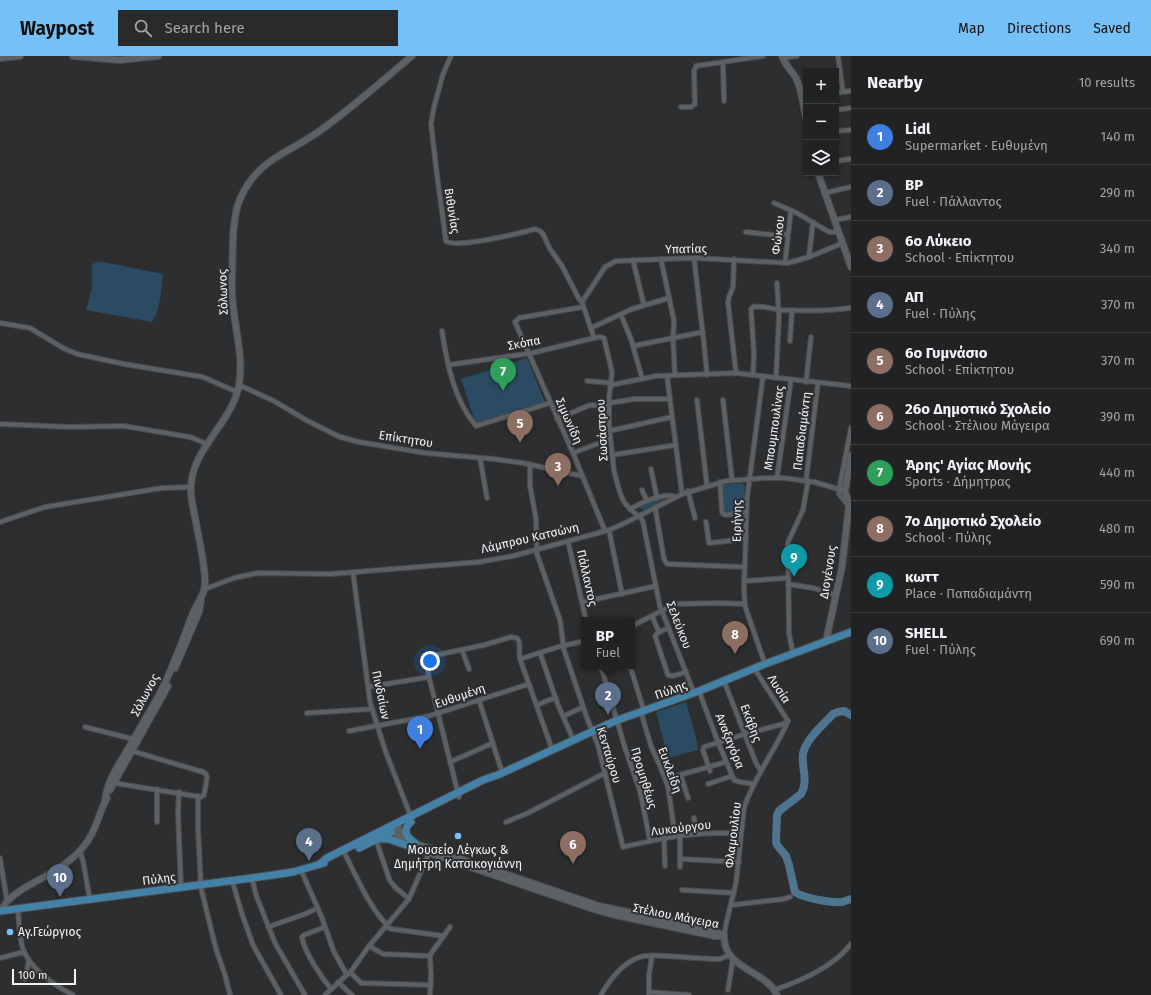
<!DOCTYPE html>
<meta charset="utf-8">
<style>
body{margin:0;font-family:"Fira Sans",sans-serif;background:#292a2c;color:#f1f3f6}
.controls{position:absolute;right:12px;top:12px;display:grid;overflow:hidden;border-radius:0px;box-shadow:0 2px 6px #0003}
.controls button{width:36px;height:36px;display:grid;place-items:center;padding:0;border:0;border-bottom:1px solid #3e3f41;background:#212224;color:#f1f3f6;font:20px sans-serif}
.scale{position:absolute;left:12px;bottom:10px;width:64px;box-sizing:border-box;padding-left:4px;border:2px solid #f2f3f5;border-top:0;font-size:11px;line-height:14px;white-space:nowrap;color:#f2f3f5;-webkit-text-stroke:3px #2c2e30;paint-order:stroke}
.you{position:absolute;left:430px;top:605px;width:14px;height:14px;margin:-10px;border:3px solid #fff;border-radius:50%;background:#1a73e8;box-shadow:0 0 0 6px #1a73e833}
.badge{display:grid;place-items:center;width:26px;height:26px;border-radius:50%;background:#75c0f6;color:#fff;font-size:13px;font-weight:700}
.pin{position:absolute;translate:-50% -33px;filter:drop-shadow(0 1px 2px #0008)}
.pin::after{content:'';position:absolute;top:21px;width:14px;height:12px;background:inherit;clip-path:polygon(0 0,100% 0,50% 100%)}
.popup{position:absolute;left:581px;top:561px;width:54px;height:52px;box-sizing:border-box;display:grid;place-content:center;border-radius:0px;background:#212224;filter:drop-shadow(0 1px 3px #0005);font-size:13px;white-space:nowrap;color:#a2a4a6}
.popup b{font-size:15px;color:#f1f3f6}
.popup::after{content:'';position:absolute;left:50%;top:100%;margin-left:-8px;border:8px solid transparent;border-top-color:#212224}
.list{margin:0;padding:0;list-style:none}
h2{display:flex;justify-content:space-between;align-items:center;height:52px;margin:0;padding:0 16px;font-size:17px}
h2 small{font-size:13px;font-weight:400;color:#a2a4a6}
.list li{display:grid;grid-template-columns:26px 1fr auto;gap:12px;align-items:center;box-sizing:border-box;height:56px;padding:0 16px;border-top:1px solid #3e3f41}
.list b{display:block;font-size:15px;white-space:nowrap}
.list p{margin:0;font-size:13px;white-space:nowrap;color:#a2a4a6}
.list em{font-size:13px;font-style:normal;color:#a2a4a6}
.icon{flex:none;width:22px;height:22px;fill:none;stroke:currentColor;stroke-width:2;stroke-linecap:round;stroke-linejoin:round}
.map{position:relative;flex:none;width:851px;height:939px;overflow:hidden}
header{display:flex;align-items:center;gap:24px;box-sizing:border-box;height:56px;padding:0 20px;background:#75c0f6;color:#111}
header strong{font-size:19px}
nav{display:flex;gap:22px;margin-inline-start:auto;font-size:14px}
.search{width:280px;height:36px;background:#292a2c;display:flex;align-items:center;gap:10px;box-sizing:border-box;padding:0 14px;border-radius:0px;color:#a2a4a6;font-size:15px}
main{display:flex}
aside{flex:1;background:#212224}
.map>svg:first-child{display:block}
</style>
<header>
<strong>Waypost</strong>
<div class="search"><svg class="icon" aria-label="search" viewBox="0 0 24 24"><circle cx="10" cy="10" r="6"/><path d="M15 15l6 6"/></svg>Search here</div>
<nav><a>Map</a><a>Directions</a><a>Saved</a></nav>
</header>
<main>
<div class="map">
<svg width="851" height="939" viewBox="0 0 851 939">
<rect width="100%" height="100%" fill="#2c2e30"/>
<!-- green -->
<g fill="#2a4b62">
<path d="M98,205L163,218C161,234 161,253 152,266L86,254L92,232V209Z"/>
<path d="M527,302L545,346L476,369L461,323Z"/>
<path d="M742,427L745,430L743,456L724,457L723,429Z"/>
<path d="M668,441H669L643,454L640,452V450Z"/>
<path d="M686,646L696,681L698,694L668,702L656,656Z"/>
</g>
<g fill="none" stroke-linecap="round" stroke-linejoin="round">
<!-- river -->
<path stroke="#4e7490" stroke-width="8" d="M851,659L844,655L838,656L833,658C824,668 805,684 803,698C801,711 809,724 801,738L779,755L777,759L776,786L777,789L786,800L789,809L795,836C804,842 830,847 842,846C845,845 848,844 851,843"/>
<defs>
<g id="street">
<path d="M451,0L443,18L434,51L431,68L437,119L446,185C456,193 521,177 535,173L540,175L543,178L550,193L562,210L579,243L582,246"/>
<path d="M838,0L843,36"/>
<path d="M782,2L797,0"/>
<path d="M723,7L724,45"/>
<path d="M836,37L851,35"/>
<path d="M681,51H691L695,48L694,15L696,10L763,0"/>
<path d="M836,54L851,52"/>
<path d="M836,75L851,74"/>
<path d="M836,105L851,103"/>
<path d="M824,137L851,131"/>
<path d="M774,147L797,157L829,176H833L839,175"/>
<path d="M835,164L851,161"/>
<path d="M746,176L774,179L788,178"/>
<path d="M809,201L813,166"/>
<path d="M694,202L704,288L707,319"/>
<path d="M661,203L674,265L673,282L675,319"/>
<path d="M734,203L733,231L729,241L728,246L736,317"/>
<path d="M633,204L644,249"/>
<path d="M785,207L791,154"/>
<path d="M583,251L519,262L515,266L573,397L605,475"/>
<path d="M621,259L631,283L642,322"/>
<path d="M0,267L30,272L63,292L77,298L124,308L203,321L237,336"/>
<path d="M591,272L632,253L669,242"/>
<path d="M442,275C447,308 454,344 476,370L550,347"/>
<path d="M594,282L582,246L605,211L616,205L694,202L788,207L809,201L843,187"/>
<path d="M790,285L792,254"/>
<path d="M633,290L703,276"/>
<path d="M448,309L532,297L594,282L601,281L604,282L612,316L609,343V368L614,415L620,437L624,446L630,453L641,462L643,466L660,551L664,560L694,637"/>
<path d="M753,319L754,298L751,253L753,251C761,249 772,253 781,254C804,255 828,255 851,252"/>
<path d="M667,320L682,438"/>
<path d="M763,320L747,443L744,534L745,550L765,608"/>
<path d="M776,322L779,261L777,227"/>
<path d="M587,325L612,327"/>
<path d="M806,326L811,281"/>
<path d="M239,329L274,345L306,364L340,381L359,386L425,397L494,403L523,407L582,420"/>
<path d="M611,329L656,320L736,317L851,330"/>
<path d="M697,344L707,430"/>
<path d="M723,344L732,424"/>
<path d="M609,347L635,343H670"/>
<path d="M557,363L590,349L609,350"/>
<path d="M0,368L69,371L124,370L190,381L207,388"/>
<path d="M609,375L672,361"/>
<path d="M573,397L610,383"/>
<path d="M612,399L676,389"/>
<path d="M480,402L487,442"/>
<path d="M530,408V430L536,463L537,498L560,564L564,594L587,662L598,689L623,791C663,782 701,774 741,778"/>
<path d="M651,413L657,442"/>
<path d="M777,422L791,324"/>
<path d="M806,425L818,327"/>
<path d="M720,426L722,456L723,458L726,459L746,456"/>
<path d="M642,434L647,445"/>
<path d="M688,435L695,462"/>
<path d="M848,449L839,438V434L851,372"/>
<path d="M655,451L664,503L667,508L745,511"/>
<path d="M630,453C639,448 666,435 675,441"/>
<path d="M0,466L45,451L162,432L191,431"/>
<path d="M706,466L709,487L746,483"/>
<path d="M609,474L622,538"/>
<path d="M568,485L586,564"/>
<path d="M353,516L370,646L385,694L411,761"/>
<path d="M744,525L788,522"/>
<path d="M788,528L813,532L836,539"/>
<path d="M205,533L234,522L258,517L331,518L479,506L513,500L609,474L627,466L682,438L726,425L765,422H784L814,426L845,435"/>
<path d="M583,546L656,530"/>
<path d="M652,560L659,576"/>
<path d="M632,570L675,548L719,547L745,548"/>
<path d="M669,572L659,576L655,580L668,619L673,620L686,616"/>
<path d="M462,594L469,613"/>
<path d="M540,597L558,649L573,683"/>
<path d="M793,597L789,578L788,486L803,454L808,425"/>
<path d="M520,603L558,591L584,585"/>
<path d="M601,610L625,692L640,735L650,785"/>
<path d="M630,610L644,655"/>
<path d="M754,612L788,665"/>
<path d="M724,625L756,707L761,715"/>
<path d="M368,631L429,621"/>
<path d="M699,635L718,686L734,724L740,726L754,728"/>
<path d="M479,644L502,716"/>
<path d="M537,649L549,644L556,642"/>
<path d="M641,656L651,690L659,708L668,730L675,780"/>
<path d="M307,657L372,653"/>
<path d="M564,660L583,651"/>
<path d="M85,671L133,683"/>
<path d="M349,675L429,660L529,628"/>
<path d="M450,706L493,687"/>
<path d="M710,715L703,694L704,691L745,678L783,668L788,665"/>
<path d="M681,720L688,742"/>
<path d="M665,723L726,706"/>
<path d="M114,727L201,741L204,739L207,722L206,718L203,716L132,695"/>
<path d="M708,728L732,720"/>
<path d="M157,733V766"/>
<path d="M179,736L178,757L181,832"/>
<path d="M198,740V772L201,832L216,893L225,919L230,939"/>
<path d="M459,741L429,621L426,604L427,601L484,589L511,581L517,582C522,587 518,596 520,603L552,693"/>
<path d="M694,762L696,777"/>
<path d="M506,766L528,757L605,717"/>
<path d="M680,779V811"/>
<path d="M664,782L665,810"/>
<path d="M376,784L390,825L396,832L409,843"/>
<path d="M80,796L83,805L90,844"/>
<path d="M345,798C356,820 370,852 387,869"/>
<path d="M0,802L7,845"/>
<path d="M680,803L739,806"/>
<path d="M301,814L322,862L334,896L347,919"/>
<path d="M252,822L256,839L275,887L305,939"/>
<path d="M232,824L242,858L253,889L281,939"/>
<path d="M682,834L734,837"/>
<path d="M732,849L784,843L790,841"/>
<path d="M18,853C19,866 19,881 23,893C31,914 54,929 73,939"/>
<path d="M268,871L305,858L318,852"/>
<path d="M325,871L304,879L302,881C304,896 322,922 331,933"/>
<path d="M385,871L392,873L444,880"/>
<path d="M724,880L726,868L736,827L744,752C754,721 775,695 788,665"/>
<path d="M369,890L383,898L430,900"/>
<path d="M0,902L24,896"/>
<path d="M350,916L361,927L431,929"/>
<path d="M25,923L29,904"/>
<path d="M338,926L352,939"/>
<path d="M728,934L733,902"/>
<path d="M774,934C801,925 833,911 851,888"/>
<path d="M649,936L689,939"/>
<path d="M325,939L352,914L369,890L409,843L429,797"/>
<path d="M430,939L431,919L430,899L450,871"/>
<path d="M601,939C610,923 622,907 640,901C649,898 659,900 668,900C685,901 703,903 720,903L730,899"/>
<path d="M649,939V919L652,900"/>
</g>
<g id="secondary">
<path d="M73,0L119,4L158,0"/>
<path d="M782,0C785,9 791,14 796,22C802,34 803,49 806,62"/>
<path d="M0,2L20,0"/>
<path d="M818,117L851,211"/>
<path d="M850,452L845,435L851,399"/>
<path d="M826,585L842,511L849,449"/>
<path d="M175,612L199,556L201,544"/>
<path d="M110,734L168,630"/>
<path d="M105,746C106,728 116,713 125,698C136,679 147,660 158,641C172,615 182,585 193,557C196,549 202,542 204,534C206,526 205,519 204,512C202,495 198,478 195,461C193,451 190,440 191,430C193,391 232,367 239,329C245,295 230,260 232,225C233,202 231,164 240,143C258,102 288,98 321,74C353,51 382,25 412,0"/>
<path d="M397,768L402,779L408,785L599,850L713,874L724,880"/>
<path d="M393,770L399,783L406,789L593,853L615,859L715,880H724"/>
<path d="M2,855C4,839 42,823 55,815C73,803 87,791 95,771C99,761 102,751 107,742"/>
<path d="M724,880C724,914 766,914 777,939"/>
</g>
<g id="primary">
<path d="M411,766C402,774 406,781 415,787"/>
<path d="M379,783H389L406,789"/>
<path d="M359,792L391,776"/>
<path d="M320,808L327,802L483,724L500,718L615,665L699,635L765,608L851,576"/>
<path d="M0,855L252,822L293,816L324,807"/>
</g>
</defs>
<!-- street casing -->
<use href="#street" stroke="#494b4d" stroke-width="6"/>
<!-- secondary casing -->
<use href="#secondary" stroke="#494b4d" stroke-width="8"/>
<!-- primary casing -->
<use href="#primary" stroke="#494b4d" stroke-width="9"/>
<!-- street -->
<use href="#street" stroke="#5e6163" stroke-width="4"/>
<!-- secondary -->
<use href="#secondary" stroke="#5e6163" stroke-width="6"/>
<!-- primary -->
<use href="#primary" stroke="#4481a7" stroke-width="7"/>
</g>
<!-- markers -->
<g fill="#75c0f6" stroke="#2c2e30" stroke-width="1.5">
<circle cx="458" cy="780" r="4"/>
<circle cx="10" cy="876" r="4"/>
</g>
<g text-anchor="middle" stroke-width="4" stroke-linejoin="round" paint-order="stroke">
<!-- street labels -->
<g font-size="12" fill="#f2f3f5" stroke="#2c2e30">
<text transform="translate(452 155) rotate(81)" y="4">Βιθυνίας</text>
<text transform="translate(778 179) rotate(-83)" y="4">Φώκου</text>
<text transform="translate(686 193) rotate(-1)" y="4">Υπατίας</text>
<text transform="translate(223 236) rotate(-92)" y="4">Σόλωνος</text>
<text transform="translate(524 287) rotate(-11)" y="4">Σκόπα</text>
<text transform="translate(569 365) rotate(66)" y="4">Σιμωνίδη</text>
<text transform="translate(774 372) rotate(-82)" y="4">Μπουμπουλίνας</text>
<text transform="translate(602 374) rotate(-93)" y="4">Σωσάστρου</text>
<text transform="translate(802 375) rotate(-83)" y="4">Παπαδιαμάντη</text>
<text transform="translate(406 383) rotate(9)" y="4">Επίκτητου</text>
<text transform="translate(737 465) rotate(-89)" y="4">Ειρήνης</text>
<text transform="translate(530 482) rotate(-13)" y="4">Λάμπρου Κατσώνη</text>
<text transform="translate(828 516) rotate(-81)" y="4">Διογένους</text>
<text transform="translate(587 522) rotate(77)" y="4">Πάλλαντος</text>
<text transform="translate(679 569) rotate(69)" y="4">Σελεύκου</text>
<text transform="translate(779 633) rotate(57)" y="4">Λυσία</text>
<text transform="translate(671 634) rotate(-20)" y="4">Πύλης</text>
<text transform="translate(145 639) rotate(-62)" y="4">Σόλωνος</text>
<text transform="translate(381 639) rotate(78)" y="4">Πινδαίων</text>
<text transform="translate(460 640) rotate(-19)" y="4">Ευθυμένη</text>
<text transform="translate(751 667) rotate(69)" y="4">Εκάβης</text>
<text transform="translate(730 685) rotate(68)" y="4">Αναξαγόρα</text>
<text transform="translate(609 699) rotate(73)" y="4">Κενταύρου</text>
<text transform="translate(670 714) rotate(70)" y="4">Ευκλείδη</text>
<text transform="translate(644 722) rotate(73)" y="4">Προμηθέως</text>
<text transform="translate(681 772) rotate(-7)" y="4">Λυκούργου</text>
<text transform="translate(733 779) rotate(-83)" y="4">Φλαμουλίου</text>
<text transform="translate(159 823) rotate(-7)" y="4">Πύλης</text>
<text transform="translate(676 860) rotate(11)" y="4">Στέλιου Μάγειρα</text>
</g>
<!-- poi labels -->
<g font-size="12" fill="#f2f3f5" stroke="#2c2e30">
<text x="458" y="798">Μουσείο Λέγκως &amp;<tspan x="458" dy="14">Δημήτρη Κατσικογιάννη</tspan></text>
<text x="18" y="880" text-anchor="start">Αγ.Γεώργιος</text>
</g>
</g>
</svg>
<div class="controls">
<button>+</button>
<button>−</button>
<button><svg class="icon" aria-label="layers" viewBox="0 0 24 24"><path d="M12 4l9 5-9 5-9-5zM3 14l9 5 9-5"/></svg></button>
</div>
<div class="scale">100 m</div>
<div class="you"></div>
<div class="pin badge" style="left:420px;top:693px;background:#3f7fe0">1</div>
<div class="pin badge" style="left:608px;top:659px;background:#5c6f8a">2</div>
<div class="popup"><b>BP</b>Fuel</div>
<div class="pin badge" style="left:558px;top:430px;background:#8d6e63">3</div>
<div class="pin badge" style="left:309px;top:805px;background:#5c6f8a">4</div>
<div class="pin badge" style="left:520px;top:387px;background:#8d6e63">5</div>
<div class="pin badge" style="left:573px;top:808px;background:#8d6e63">6</div>
<div class="pin badge" style="left:503px;top:335px;background:#2e9e5b">7</div>
<div class="pin badge" style="left:735px;top:598px;background:#8d6e63">8</div>
<div class="pin badge" style="left:794px;top:521px;background:#0f9aa8">9</div>
<div class="pin badge" style="left:60px;top:841px;background:#5c6f8a">10</div>
</div>
<aside>
<h2>Nearby<small>10 results</small></h2>
<ul class="list">
<li><span class="badge" style="background:#3f7fe0">1</span><div><b>Lidl</b><p>Supermarket · Ευθυμένη</p></div><em>140 m</em></li>
<li><span class="badge" style="background:#5c6f8a">2</span><div><b>BP</b><p>Fuel · Πάλλαντος</p></div><em>290 m</em></li>
<li><span class="badge" style="background:#8d6e63">3</span><div><b>6ο Λύκειο</b><p>School · Επίκτητου</p></div><em>340 m</em></li>
<li><span class="badge" style="background:#5c6f8a">4</span><div><b>ΑΠ</b><p>Fuel · Πύλης</p></div><em>370 m</em></li>
<li><span class="badge" style="background:#8d6e63">5</span><div><b>6ο Γυμνάσιο</b><p>School · Επίκτητου</p></div><em>370 m</em></li>
<li><span class="badge" style="background:#8d6e63">6</span><div><b>26ο Δημοτικό Σχολείο</b><p>School · Στέλιου Μάγειρα</p></div><em>390 m</em></li>
<li><span class="badge" style="background:#2e9e5b">7</span><div><b>Άρης' Αγίας Μονής</b><p>Sports · Δήμητρας</p></div><em>440 m</em></li>
<li><span class="badge" style="background:#8d6e63">8</span><div><b>7ο Δημοτικό Σχολείο</b><p>School · Πύλης</p></div><em>480 m</em></li>
<li><span class="badge" style="background:#0f9aa8">9</span><div><b>κωττ</b><p>Place · Παπαδιαμάντη</p></div><em>590 m</em></li>
<li><span class="badge" style="background:#5c6f8a">10</span><div><b>SHELL</b><p>Fuel · Πύλης</p></div><em>690 m</em></li>
</ul>
</aside>
</main>
